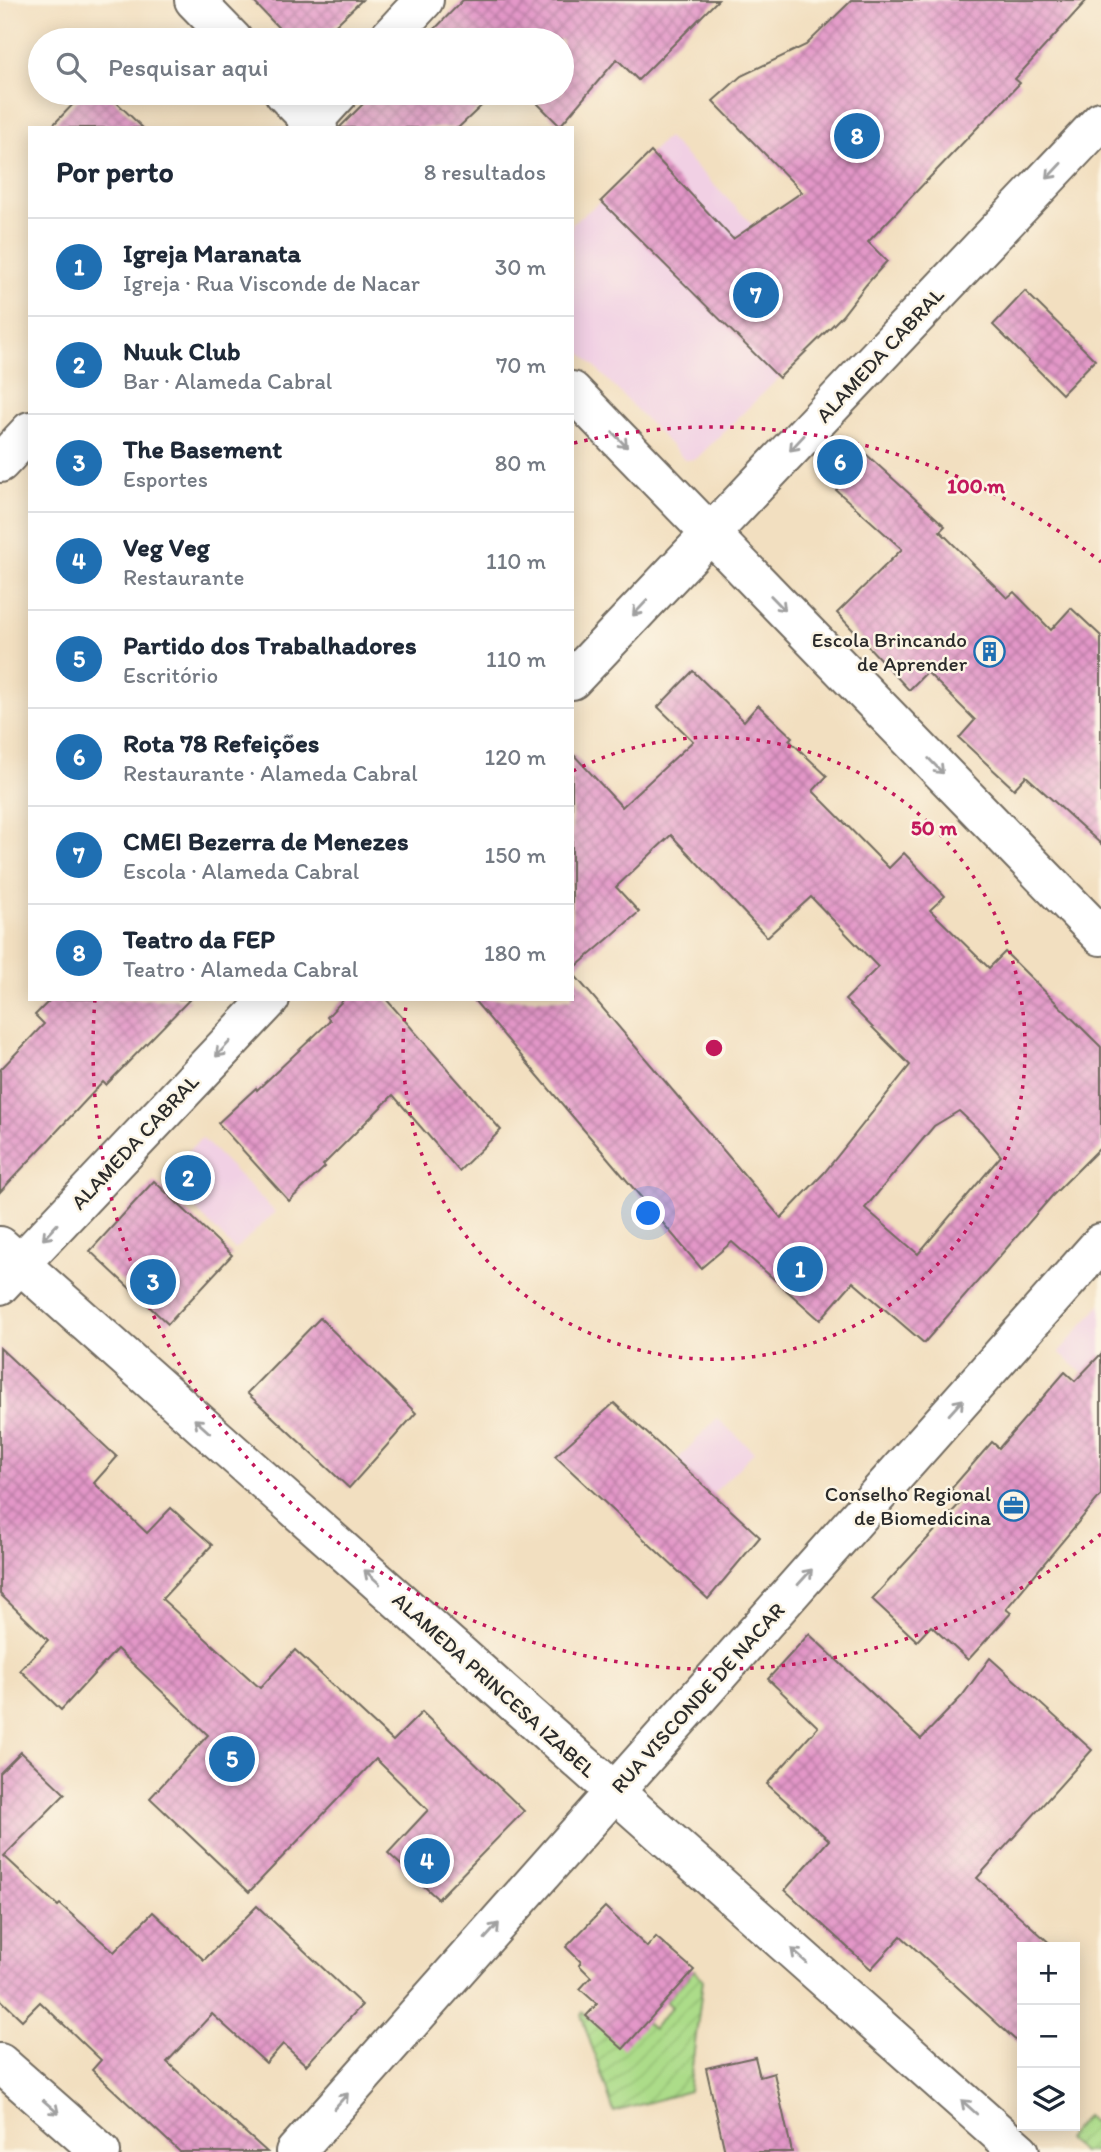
<!DOCTYPE html>
<html lang="pt">
<meta charset="utf-8">
<style>
body{margin:0;font-family:Itim,sans-serif;background:#f6f6f7;color:#1f2937}
.controls{position:absolute;right:21px;bottom:21px;display:grid;overflow:hidden;border-radius:0px;box-shadow:0 4px 18px #0003}
.controls button{width:63px;height:63px;display:grid;place-items:center;padding:0;border:0;border-bottom:2px solid #e0e1e3;background:#fff;color:#1f2937;font:35px sans-serif}
.you{position:absolute;left:649px;top:1214px;width:24px;height:24px;margin:-18px;border:5px solid #fff;border-radius:50%;background:#1a73e8;box-shadow:0 0 0 10px #1a73e833}
.badge{display:grid;place-items:center;width:46px;height:46px;border-radius:50%;background:#1f6fb2;color:#fff;font-size:23px;font-weight:700}
.pin{position:absolute;translate:-50% -50%;border:4px solid #fff;box-shadow:0 2px 7px #0006}
.list{margin:0;padding:0;list-style:none}
h2{display:flex;justify-content:space-between;align-items:center;height:91px;margin:0;padding:0 28px;font-size:30px}
h2 small{font-size:23px;font-weight:400;color:#747a83}
.list li{display:grid;grid-template-columns:46px 1fr auto;gap:21px;align-items:center;box-sizing:border-box;height:98px;padding:0 28px;border-top:2px solid #e0e1e3}
.list b{display:block;font-size:26px;white-space:nowrap}
.list p{margin:0;font-size:23px;white-space:nowrap;color:#747a83}
.list em{font-size:23px;font-style:normal;color:#747a83}
.icon{flex:none;width:38px;height:38px;fill:none;stroke:currentColor;stroke-width:2;stroke-linecap:round;stroke-linejoin:round}
.map{position:relative;flex:none;width:1101px;height:2152px;overflow:hidden}
.search{position:absolute;background:#fff;box-shadow:0 4px 18px #0003;left:28px;top:28px;width:546px;height:77px;display:flex;align-items:center;gap:18px;box-sizing:border-box;padding:0 24px;border-radius:38px;color:#747a83;font-size:26px}
.panel{position:absolute;background:#fff;box-shadow:0 4px 18px #0003;left:28px;top:126px;width:546px;height:875px;border-radius:0px}
.map>svg:first-child{display:block}
</style>
<div class="map">
<svg width="1101" height="2152" viewBox="0 0 1101 2152">
<defs>
<pattern id="garden-furrows" width="10" height="10" patternUnits="userSpaceOnUse" patternTransform="scale(1.75)"><rect width="10" height="10" fill="#acdc89"/><path d="M-1 1l2-2M0 10L10 0M9 11l2-2" fill="none" stroke="#94bd76"/></pattern>
<pattern id="building-cross-hatch" width="8" height="8" patternUnits="userSpaceOnUse" patternTransform="scale(1.75)"><rect width="8" height="8" fill="#e397c8"/><path d="M0 0l8 8M0 8l8-8" fill="none" stroke="#b87ba3"/></pattern>
</defs>
<rect width="100%" height="100%" fill="#fcf5e5"/>
<filter id="ink" filterUnits="userSpaceOnUse"><feTurbulence type="fractalNoise" baseFrequency=".0143" numOctaves="2"/><feDisplacementMap in="SourceGraphic" scale="14" xChannelSelector="R" yChannelSelector="G"/><feConvolveMatrix kernelMatrix="1 2 1 2 8 2 1 2 1" color-interpolation-filters="sRGB"/></filter>
<filter id="wash" filterUnits="userSpaceOnUse"><feTurbulence type="fractalNoise" baseFrequency=".00686" numOctaves="4" result="noise"/><feDisplacementMap in="SourceGraphic" scale="28" xChannelSelector="R" yChannelSelector="G"/><feGaussianBlur stdDeviation="1.57" result="paint"/><feColorMatrix in="noise" values="0 0 0 0 0 0 0 0 0 0 0 0 0 0 0 0 0 1.4 0 .05"/><feComposite in="paint" operator="in"/></filter>
<g filter="url(#wash)">
<rect width="100%" height="100%" fill="#f2dfc0"/>
<!-- built -->
<g fill="#f1d0e4">
<path d="M667,137L842,316L696,459L685,460L572,343V224L601,201Z"/>
<path d="M202,1138L275,1212L235,1250L162,1175Z"/>
<path d="M1101,1304V1390L1059,1352Z"/>
<path d="M717,1418L754,1452L713,1494L676,1461Z"/>
</g>
<!-- garden -->
<g fill="url(#garden-furrows)" stroke="#6c845a" stroke-width="2">
<path d="M694,1970L703,1980L689,2091L614,2112L581,2015L583,2012L586,2016L646,2023L653,2029L672,2007L666,2001Z"/>
<path d="M1086,2116L1101,2129V2152H1082L1066,2139Z"/>
</g>
<g id="blocks">
<!-- building -->
<g fill="url(#building-cross-hatch)" fill-rule="evenodd">
<path d="M252,0H362L320,40H290Z"/>
<path d="M463,0H718L638,80L617,59L560,126L527,93H562V40H424Z"/>
<path d="M852,0H1087L1015,79L1020,83L868,242L887,261L866,285L842,316L779,378L601,201L651,152L733,239L802,192L713,101L741,76L806,45Z"/>
<path d="M84,93H107L143,128H50Z"/>
<path d="M374,93H495L458,128H339Z"/>
<path d="M1025,291L1095,360L1062,394L993,325Z"/>
<path d="M867,455L945,526L940,531L1007,598L1014,592L1051,630L1071,608L1101,636V844L1026,776L1014,789L959,738L975,720L927,672L909,690L837,613L902,549L836,490Z"/>
<path d="M693,671L744,721L758,705L792,737L789,740L827,776L813,791L889,868L904,853L945,896L930,910L989,968L1005,952L1101,1047V1147L1052,1196L924,1343L853,1282L820,1320L732,1242L701,1268L473,999H572V972L781,1218L824,1173L910,1065L845,1000L878,967L811,897L767,937L671,835L616,887L639,912L572,970V753L622,807L693,741L658,707ZM959,1111L982,1133L1001,1156L918,1254L865,1208L934,1126Z"/>
<path d="M51,999H190L106,1085L103,1082L0,1192V1070L44,1024L35,1015Z"/>
<path d="M344,999H386L501,1130L459,1171L393,1095L323,1165L325,1167L289,1201L218,1123L256,1088L257,1090L330,1021L327,1017Z"/>
<path d="M154,1181L232,1255L168,1324L90,1251Z"/>
<path d="M320,1318L416,1413L349,1488L247,1393Z"/>
<path d="M0,1348L117,1457L94,1483L147,1533L171,1508L212,1545L162,1599L260,1688L295,1650L393,1741L422,1712L524,1811L438,1899L388,1853L428,1810L376,1759L249,1892L150,1798L208,1735L117,1649L61,1710L20,1670L48,1640L0,1594Z"/>
<path d="M1101,1354V1495L1006,1609L1011,1613L968,1660L931,1626L917,1641L872,1599L963,1500L951,1489L992,1442L999,1448L1065,1372L1075,1381Z"/>
<path d="M614,1403L760,1537L708,1599L555,1456Z"/>
<path d="M809,1634L921,1739L962,1696L990,1658L1092,1750L977,1878L1054,1947H1022V2046L901,1936L871,1969L785,1890L829,1840L767,1784L818,1727L768,1679Z"/>
<path d="M21,1752L65,1794L4,1856L58,1906L60,1904L114,1952L153,1912L204,1960L257,1906L362,2005L306,2065L283,2044L266,2063L212,2014L167,2062L267,2152H180L92,2070L101,2060L40,2002L22,2020L0,1999V1773Z"/>
<path d="M605,1907L647,1947L656,1937L694,1970L623,2049L586,2016L597,2004L580,1989L591,1977L579,1965L581,1962L566,1947Z"/>
<path d="M755,2057L760,2077L774,2073L792,2152H725L706,2068Z"/>
</g>
</g>
</g>
<g filter="url(#ink)">
<use href="#blocks" fill-opacity="0" stroke="#716a5f" stroke-width="2"/>
<g fill="none" stroke-linecap="round" stroke-linejoin="round">
<defs>
<g id="minor">
<path d="M387,40L424,0"/>
<path d="M307,128L339,93"/>
<path d="M0,463L30,431"/>
<path d="M0,1246L1020,2152"/>
<path d="M0,2063L101,2152"/>
</g>
<g id="tertiary">
<path d="M194,0L233,40"/>
<path d="M284,93L318,128"/>
<path d="M572,391L1101,936"/>
<path d="M572,680L1101,121"/>
<path d="M0,1285L270,999"/>
<path d="M295,2152L1101,1243"/>
</g>
</defs>
<!-- minor casing -->
<use href="#minor" stroke="#716a5f" stroke-width="42"/>
<!-- tertiary casing -->
<use href="#tertiary" stroke="#716a5f" stroke-width="42"/>
<!-- minor -->
<use href="#minor" stroke="#fff" stroke-width="38"/>
<!-- tertiary -->
<use href="#tertiary" stroke="#fff" stroke-width="38"/>
</g>
<!-- one-way arrows -->
<defs><path id="oneway-shaft" d="M-6 0H5M1.5-3L5.5 0L1.5 3" fill="none" stroke-width="1.6" stroke-linecap="round" stroke-linejoin="round" transform="scale(1.75)"/></defs>
<g stroke="#a0a0a0">
<use href="#oneway-shaft" transform="translate(1054 171) rotate(133)"/>
<use href="#oneway-shaft" transform="translate(620 440) rotate(46)"/>
<use href="#oneway-shaft" transform="translate(797 443) rotate(133)"/>
<use href="#oneway-shaft" transform="translate(778 603) rotate(46)"/>
<use href="#oneway-shaft" transform="translate(640 608) rotate(133)"/>
<use href="#oneway-shaft" transform="translate(936 766) rotate(46)"/>
<use href="#oneway-shaft" transform="translate(223 1049) rotate(133)"/>
<use href="#oneway-shaft" transform="translate(50 1232) rotate(133)"/>
<use href="#oneway-shaft" transform="translate(956 1407) rotate(-48)"/>
<use href="#oneway-shaft" transform="translate(202 1426) rotate(-138)"/>
<use href="#oneway-shaft" transform="translate(372 1577) rotate(-138)"/>
<use href="#oneway-shaft" transform="translate(805 1577) rotate(-48)"/>
<use href="#oneway-shaft" transform="translate(492 1931) rotate(-48)"/>
<use href="#oneway-shaft" transform="translate(799 1956) rotate(-138)"/>
<use href="#oneway-shaft" transform="translate(341 2101) rotate(-48)"/>
<use href="#oneway-shaft" transform="translate(51 2107) rotate(41)"/>
<use href="#oneway-shaft" transform="translate(969 2107) rotate(-138)"/>
</g>
</g>
<!-- distance rings -->
<g fill="none" stroke="#c2185b" stroke-width="3.5" stroke-dasharray="3.5 7">
<path d="M573 771A311 311 0 1 1 407 999"/>
<path d="M1101 1534A621 621 0 0 1 95 999M574 443A621 621 0 0 1 1101 562"/>
</g>
<!-- icons -->
<defs>
<symbol id="building-ring" viewBox="-11 -11 22 22"><circle r="9.5" fill="#fcf5e5" stroke="#1f6fb2" stroke-width="1.5"/><path d="M-4-6H4V6H1V3H-1V6H-4ZM-2.5-4.3h1.7v1.8h-1.7ZM.8-4.3h1.7v1.8H.8ZM-2.5-1h1.7V.8h-1.7ZM.8-1h1.7V.8H.8Z" fill="#1f6fb2"/></symbol>
<symbol id="office-ring" viewBox="-11 -11 22 22"><circle r="9.5" fill="#fcf5e5" stroke="#1f6fb2" stroke-width="1.5"/><path d="M-6-3h4V-5.5h4V-3h4V5H-6ZM-1-4.5V-3h2v-1.5ZM-6 0V1H6V0Z" fill="#1f6fb2"/></symbol>
</defs>
<g fill-rule="evenodd">
<use href="#building-ring" x="972" y="634" width="35" height="35"/>
<use href="#office-ring" x="996" y="1488" width="35" height="35"/>
</g>
<g text-anchor="middle" stroke-width="5" stroke-linejoin="round" paint-order="stroke">
<!-- street labels -->
<g font-size="21" fill="#2b2b2b" stroke="#fcf5e5">
<text transform="translate(880 355) rotate(-47)" y="7">ALAMEDA CABRAL</text>
<text transform="translate(135 1142) rotate(-47)" y="7">ALAMEDA CABRAL</text>
<text transform="translate(494 1685) rotate(42)" y="7">ALAMEDA PRINCESA IZABEL</text>
<text transform="translate(698 1698) rotate(-48)" y="7">RUA VISCONDE DE NACAR</text>
</g>
<!-- poi labels -->
<g font-size="21" fill="#2b2b2b" stroke="#fcf5e5" text-anchor="end">
<text x="967" y="647">Escola Brincando<tspan x="967" dy="24">de Aprender</tspan></text>
<text x="991" y="1501">Conselho Regional<tspan x="991" dy="24">de Biomedicina</tspan></text>
</g>
</g>
<circle cx="714" cy="1048" r="10" fill="#c2185b" stroke="#fcf5e5" stroke-width="3.5"/>
<g font-size="21" text-anchor="middle" font-weight="bold" fill="#c2185b" stroke="#fcf5e5" stroke-width="5" stroke-linejoin="round" paint-order="stroke">
<text x="976" y="493">100 m</text>
<text x="934" y="835">50 m</text>
</g>
</svg>
<div class="controls">
<button>+</button>
<button>−</button>
<button><svg class="icon" aria-label="layers" viewBox="0 0 24 24"><path d="M12 4l9 5-9 5-9-5zM3 14l9 5 9-5"/></svg></button>
</div>
<div class="you"></div>
<div class="pin badge" style="left:800px;top:1269px">1</div>
<div class="pin badge" style="left:188px;top:1178px">2</div>
<div class="pin badge" style="left:153px;top:1282px">3</div>
<div class="pin badge" style="left:427px;top:1861px">4</div>
<div class="pin badge" style="left:232px;top:1759px">5</div>
<div class="pin badge" style="left:840px;top:462px">6</div>
<div class="pin badge" style="left:756px;top:295px">7</div>
<div class="pin badge" style="left:857px;top:136px">8</div>
<div class="search"><svg class="icon" aria-label="search" viewBox="0 0 24 24"><circle cx="10" cy="10" r="6"/><path d="M15 15l6 6"/></svg>Pesquisar aqui</div>
<section class="panel">
<h2>Por perto<small>8 resultados</small></h2>
<ul class="list">
<li><span class="badge">1</span><div><b>Igreja Maranata</b><p>Igreja · Rua Visconde de Nacar</p></div><em>30 m</em></li>
<li><span class="badge">2</span><div><b>Nuuk Club</b><p>Bar · Alameda Cabral</p></div><em>70 m</em></li>
<li><span class="badge">3</span><div><b>The Basement</b><p>Esportes</p></div><em>80 m</em></li>
<li><span class="badge">4</span><div><b>Veg Veg</b><p>Restaurante</p></div><em>110 m</em></li>
<li><span class="badge">5</span><div><b>Partido dos Trabalhadores</b><p>Escritório</p></div><em>110 m</em></li>
<li><span class="badge">6</span><div><b>Rota 78 Refeições</b><p>Restaurante · Alameda Cabral</p></div><em>120 m</em></li>
<li><span class="badge">7</span><div><b>CMEI Bezerra de Menezes</b><p>Escola · Alameda Cabral</p></div><em>150 m</em></li>
<li><span class="badge">8</span><div><b>Teatro da FEP</b><p>Teatro · Alameda Cabral</p></div><em>180 m</em></li>
</ul>
</section>
</div>
